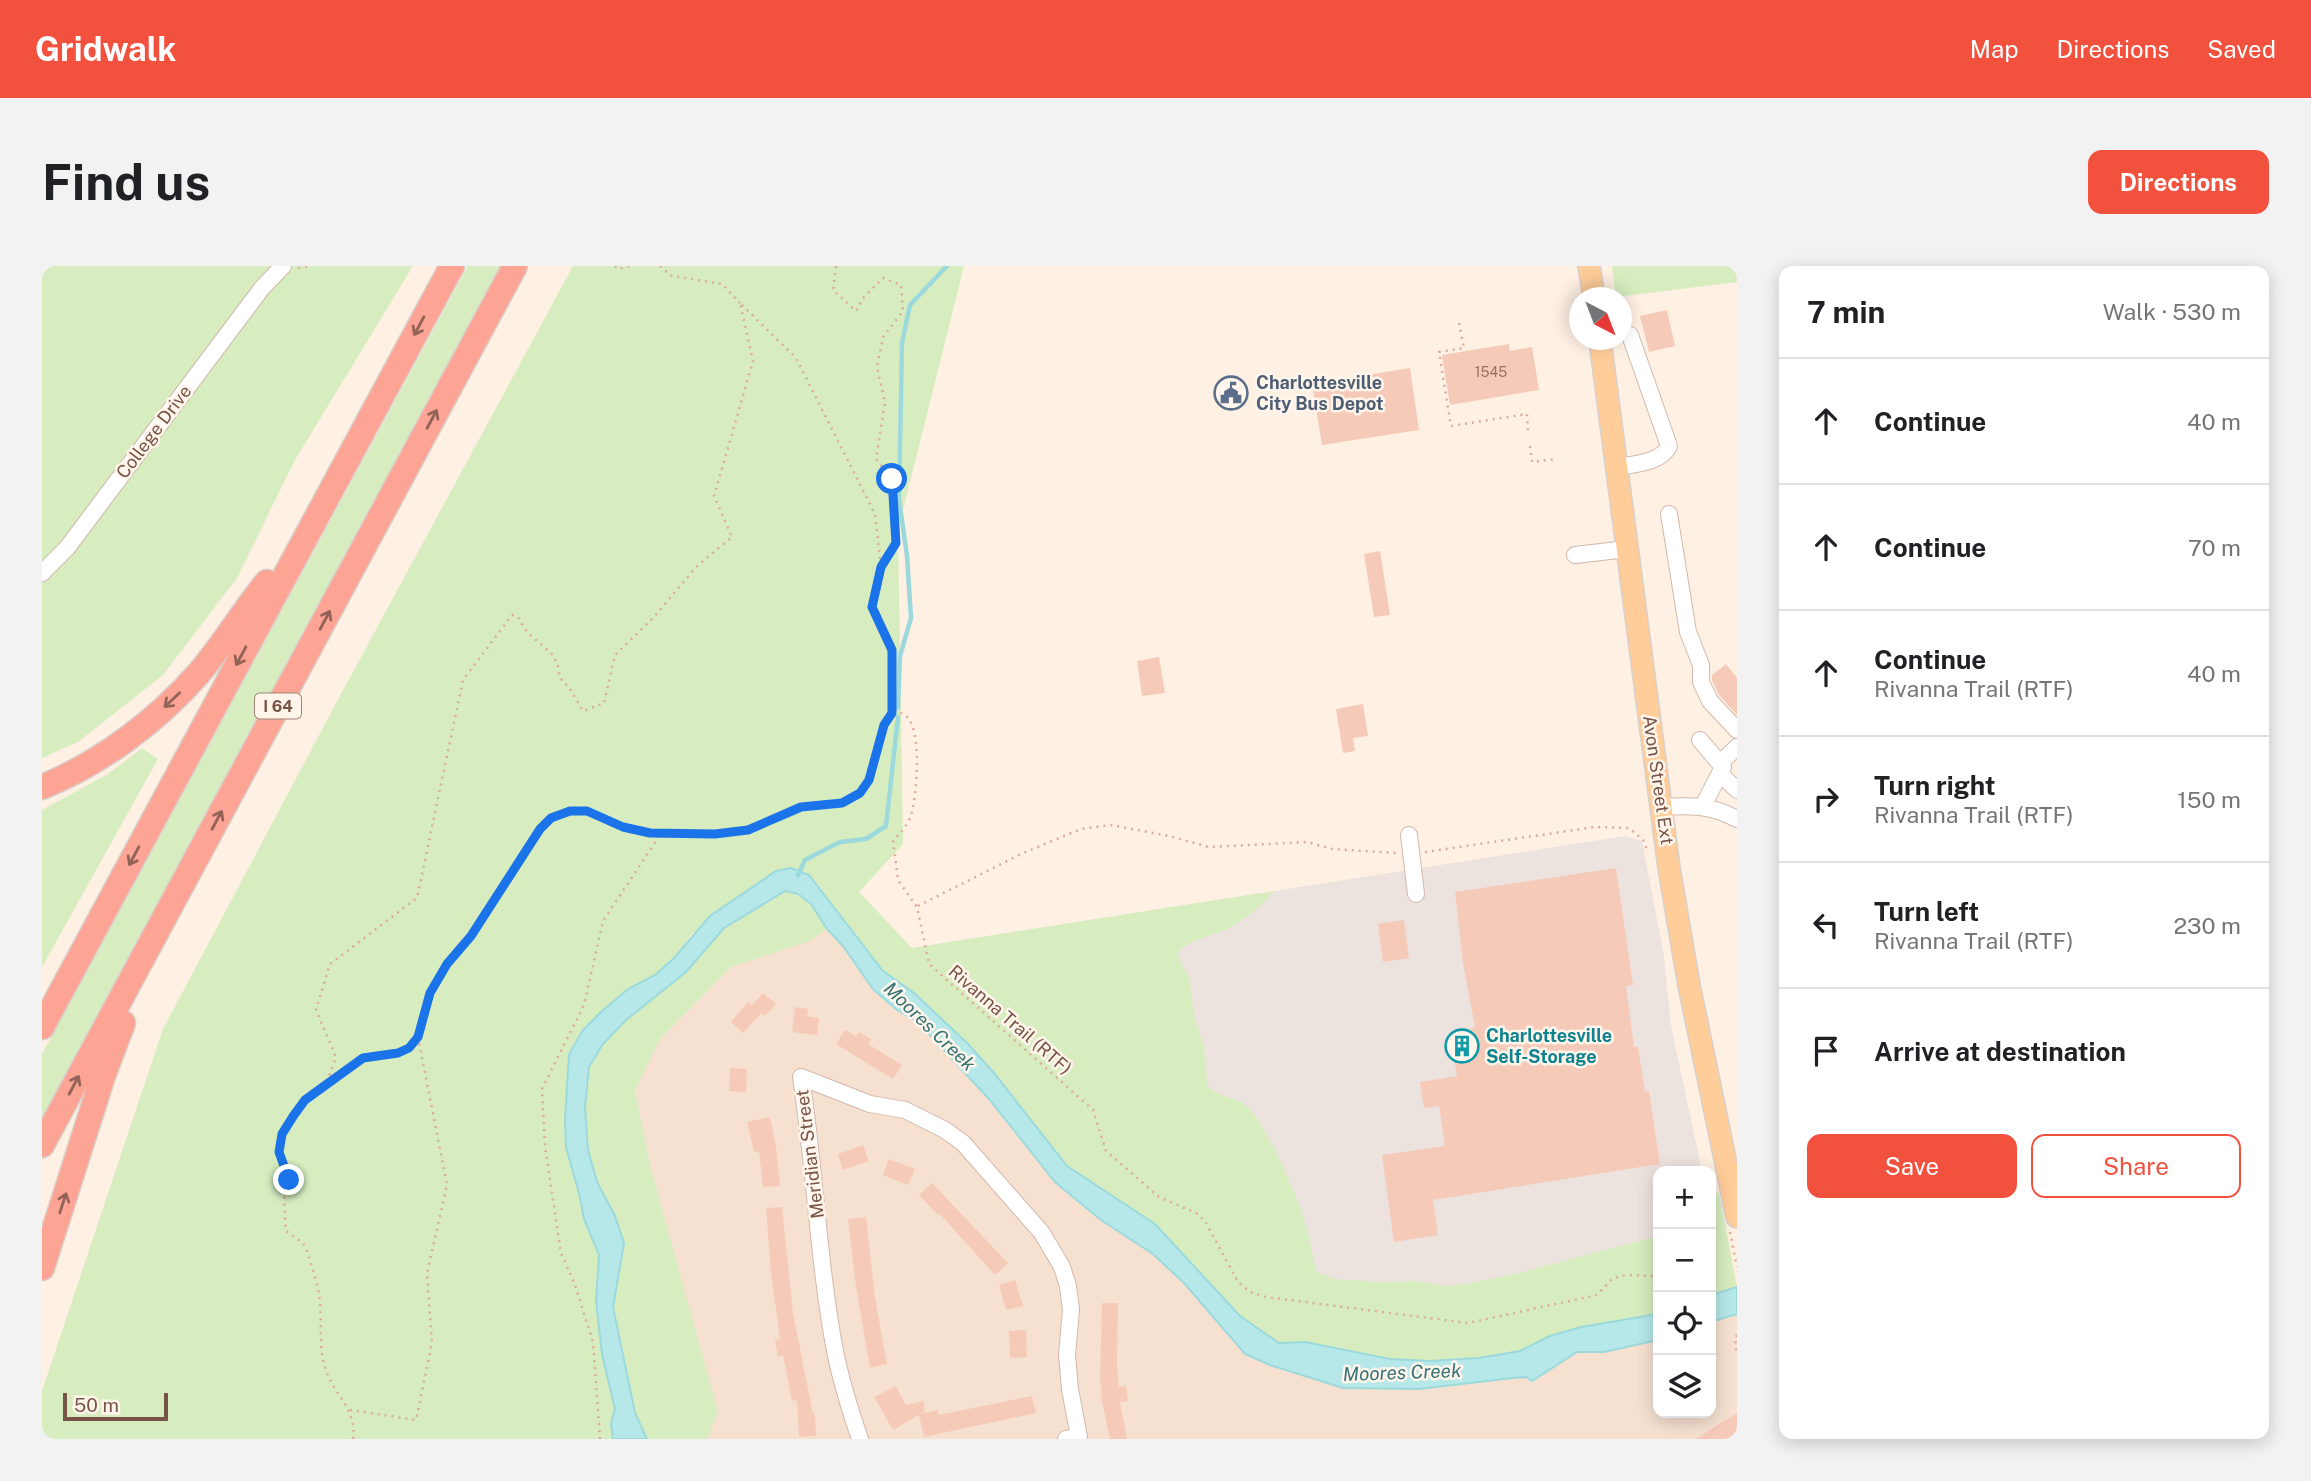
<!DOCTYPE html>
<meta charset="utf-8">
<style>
body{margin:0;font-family:"Public Sans",sans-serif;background:#f2f2f2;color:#202124}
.controls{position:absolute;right:21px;bottom:21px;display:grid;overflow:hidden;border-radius:14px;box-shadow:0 4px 18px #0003}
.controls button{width:63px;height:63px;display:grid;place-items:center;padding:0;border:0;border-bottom:2px solid #e0e0e0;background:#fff;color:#202124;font:35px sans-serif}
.compass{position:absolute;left:1527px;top:21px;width:63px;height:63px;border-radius:50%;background:#fff;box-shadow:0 4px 18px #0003;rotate:138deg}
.scale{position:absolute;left:21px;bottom:18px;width:105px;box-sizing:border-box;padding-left:7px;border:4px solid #785347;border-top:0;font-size:19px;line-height:24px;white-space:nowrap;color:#785347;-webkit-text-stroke:5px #fff5eb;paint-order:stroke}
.stop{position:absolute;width:21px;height:21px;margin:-16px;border:5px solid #1a73e8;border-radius:50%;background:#fff}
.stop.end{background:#1a73e8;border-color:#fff;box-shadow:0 2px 7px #0008}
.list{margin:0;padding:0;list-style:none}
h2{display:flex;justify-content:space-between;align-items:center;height:91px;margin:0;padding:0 28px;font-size:30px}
h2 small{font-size:23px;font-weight:400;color:#757577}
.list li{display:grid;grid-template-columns:46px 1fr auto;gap:21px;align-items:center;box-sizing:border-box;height:126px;padding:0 28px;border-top:2px solid #e0e0e0}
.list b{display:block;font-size:26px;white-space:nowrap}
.list p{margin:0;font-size:23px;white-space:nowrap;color:#757577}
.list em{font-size:23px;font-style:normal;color:#757577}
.actions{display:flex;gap:14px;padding:21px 28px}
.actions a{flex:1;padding:16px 0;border:2px solid #f2513e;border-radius:14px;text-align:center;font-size:24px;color:#f2513e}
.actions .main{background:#f2513e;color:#fff}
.icon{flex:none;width:38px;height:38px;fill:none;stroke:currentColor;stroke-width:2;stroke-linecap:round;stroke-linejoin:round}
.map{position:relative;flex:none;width:1695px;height:1173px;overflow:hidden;border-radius:14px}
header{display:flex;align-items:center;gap:42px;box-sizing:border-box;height:98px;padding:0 35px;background:#f2513e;color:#fff}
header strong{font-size:33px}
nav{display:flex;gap:38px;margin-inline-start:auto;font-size:24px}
.intro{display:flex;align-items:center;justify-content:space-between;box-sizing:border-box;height:168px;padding:0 42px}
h1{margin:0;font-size:49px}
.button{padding:18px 32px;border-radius:14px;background:#f2513e;color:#fff;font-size:24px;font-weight:700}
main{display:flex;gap:42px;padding:0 42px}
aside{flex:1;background:#fff;border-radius:14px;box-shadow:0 4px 18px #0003}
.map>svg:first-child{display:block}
</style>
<header>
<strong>Gridwalk</strong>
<nav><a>Map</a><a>Directions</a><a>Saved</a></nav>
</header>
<div class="intro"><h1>Find us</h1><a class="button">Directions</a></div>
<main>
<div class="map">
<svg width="1695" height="1173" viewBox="0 0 1695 1173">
<rect width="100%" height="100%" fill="#fef0e3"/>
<!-- residential -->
<path fill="#f6e1d1" d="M744,621L970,850L1232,1087L1616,1063V1147H1669V1048L1695,1039V1173H598L540,801Z"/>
<!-- industrial -->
<path fill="#ede3de" d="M1583,570L1600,575L1622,690L1629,760L1660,905H1616V1018L1350,1070L870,682Z"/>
<!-- green -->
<g fill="#d7edc0">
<path d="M0,0H371L253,194L195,312L121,409L36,476L0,492Z"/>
<path d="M426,0H467L0,864V788Z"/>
<path d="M531,0H922L856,264L861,578L817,626L870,682L1232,625C1221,639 1205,652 1189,661C1173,671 1147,671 1135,688L1147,712L1152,749L1162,781L1165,818C1175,833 1194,829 1206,841C1226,863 1256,930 1264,959C1269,975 1270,991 1275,1006L1292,1013L1341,1016L1374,1015L1405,1020L1424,1018L1473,1008L1616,970V1048L1539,1061L1508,1070L1478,1085L1437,1092L1388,1096L1348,1093L1263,1076L1237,1077L1198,1050L1113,958L1025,900L952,807L926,778L873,727L841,705L767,609L734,605L650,668L632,692L613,709L586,723L541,764L524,881L538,931L542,953L557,989L560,1088L573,1143L569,1158L571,1173H0V1125L121,763L293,439Z"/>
<path d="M1570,0H1695V16L1574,31Z"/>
<path d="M100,482L116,493L0,701V544L66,508Z"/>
<path d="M743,625C765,630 773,644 785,663L768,675L689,701L618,773L593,824L608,899L676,1146L665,1173H605L593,1147L571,1041L582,977L573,950L555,916L546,884L543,842L547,801L561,778L584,754L644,706L682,662Z"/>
<path d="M1677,926L1695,1021L1669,1029V931Z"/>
</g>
<!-- water -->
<g fill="#b6e8e9" stroke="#9bd9dc" stroke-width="2">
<path d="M749,602L767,609L841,705L872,727L926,778L952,807L1025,900L1113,958L1198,1050L1237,1077L1263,1076L1348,1093L1388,1095L1437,1092L1478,1085L1508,1070L1539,1061L1616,1048V1074L1562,1086H1535L1490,1115L1484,1111L1471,1112L1377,1123L1301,1122L1228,1099L1203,1088L1142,1017L1111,988L1059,954L1013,916L947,833L877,757L854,743L831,723L801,680L785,663L769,638L756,628L743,625L682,662L644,706L584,754L561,778L547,801L543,842L546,884L555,916L573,950L582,977L571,1041L593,1147L605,1173H571L569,1157L573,1143L560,1088L554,1035L557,989L542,953L538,931L524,881L523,853L527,788L541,764L560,745L586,723L613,709L632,692L668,650L734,605Z"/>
<path d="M1695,1021V1048L1669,1056V1029Z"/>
</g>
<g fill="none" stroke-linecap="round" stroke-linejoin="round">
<!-- stream -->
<g stroke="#9bd9dc" stroke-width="4.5">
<path d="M856,442L858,390L869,352L865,290L857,233L860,77L868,39L905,0"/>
<path d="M756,609L763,594L798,576L824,573L844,560L856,451"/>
</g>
</g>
<!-- building -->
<g fill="#f6cab8">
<path d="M1625,44L1633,80L1607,86L1598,50Z"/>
<path d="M1467,78L1468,85L1490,81L1497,124L1408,139L1400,89Z"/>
<path d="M1368,102L1377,164L1280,179L1270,118Z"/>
<path d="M1338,285L1348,349L1332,351L1322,288Z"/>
<path d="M1117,391L1123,427L1100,430L1095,395Z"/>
<path d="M1684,398L1695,412V449L1677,429L1670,414V409Z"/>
<path d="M1321,438L1326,470L1311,472L1313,485L1301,487L1294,443Z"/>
<path d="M1574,602L1591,719L1584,720L1592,781H1596L1603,826L1607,825L1618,898L1391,934L1396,969L1352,976L1340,889L1403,880L1397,840L1382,842L1378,816L1415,810L1408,767L1429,764V762L1433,761L1421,697L1413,626Z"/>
<path d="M1362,654L1367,692L1341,696L1336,658Z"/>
<path d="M721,727L734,738L723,750L719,747L701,767L689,756L706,736L710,739Z"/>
<path d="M753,741L766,743L765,750L777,752L775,769L750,766Z"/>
<path d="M803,764L814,770L817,766L829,773L826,778L860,799L851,813L794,778Z"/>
<path d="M688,802L705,803L704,826L687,825Z"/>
<path d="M728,851L734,881L738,920L721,921L717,885L712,886L705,856Z"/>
<path d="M821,879L827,895L801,904L796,888Z"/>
<path d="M847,893L873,903L866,919L841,909Z"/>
<path d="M890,917L966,997L953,1009L897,947L896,949L877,929Z"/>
<path d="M740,941L751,1047L771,1148H773L774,1170L757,1171L755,1134L750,1135L741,1089L736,1091L733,1074L738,1073L729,1007L724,942Z"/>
<path d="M824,951L833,1032L845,1098L828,1102L814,1021L806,953Z"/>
<path d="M973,1014L981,1040L964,1044L957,1019Z"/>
<path d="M1060,1037H1076L1075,1098L1077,1121L1084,1120L1086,1135L1078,1136L1085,1173H1068L1060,1135L1058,1111Z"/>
<path d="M984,1064L985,1091L968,1092L967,1065Z"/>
<path d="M854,1120L864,1139L881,1135L883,1145L878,1148L896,1144L897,1149L990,1130L994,1147L882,1171L877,1149L851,1164L832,1131Z"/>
<path d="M1695,1147V1173H1654L1677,1158Z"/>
</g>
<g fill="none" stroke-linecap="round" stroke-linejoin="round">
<defs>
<g id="minor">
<path d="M1576,201C1592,198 1619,197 1627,180L1588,69"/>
<path d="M1627,248L1646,366L1659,399V416L1668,435L1695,464"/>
<path d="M1533,289L1585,283"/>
<path d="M0,307L25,282L220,22L241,0"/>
<path d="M1658,474L1681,501L1661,540"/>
<path d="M1678,497L1695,481"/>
<path d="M1678,508L1695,524"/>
<path d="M1619,541C1648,539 1669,539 1695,553"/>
<path d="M1367,569L1374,628"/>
<path d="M818,1173C808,1144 799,1115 793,1085C776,995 773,902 759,811L828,838L863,844L903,864L921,877L1000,967L1020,1001L1026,1020L1029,1044L1025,1089L1028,1123L1037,1171L1024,1173"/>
</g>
<g id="major">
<path d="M1547,0L1552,32"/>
<path d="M1558,74L1627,602L1647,719L1695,951"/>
</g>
<g id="highway">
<path d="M0,521C59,497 115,455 157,407C182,378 201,345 225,316"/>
<path d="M0,761L410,0"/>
<path d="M0,879L473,0"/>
<path d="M0,1002L61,810L81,757"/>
</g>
</defs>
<!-- minor casing -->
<use href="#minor" stroke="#d2b8ab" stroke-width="18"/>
<!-- major casing -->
<use href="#major" stroke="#d9cfcb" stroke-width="24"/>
<!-- highway casing -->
<use href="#highway" stroke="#d9cfcb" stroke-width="27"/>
<!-- path -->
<g stroke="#dbac9b" stroke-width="2.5" stroke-dasharray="2 5" stroke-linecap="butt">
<path d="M573,0L576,3L589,0"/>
<path d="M618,0L630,10L680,18L698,37"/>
<path d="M794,0L791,24L814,45L822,31L841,12L859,19L861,45L841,71L835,101L843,137L834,193L850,213L854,277L839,301"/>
<path d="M256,2L269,0"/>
<path d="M1417,57L1422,82L1397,86L1409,160L1485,148L1486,165"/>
<path d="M1488,180L1490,196L1514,193"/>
<path d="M1383,586L1553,561L1587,562L1601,574L1606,586"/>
<path d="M876,640L979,588L1039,563L1069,559L1127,570L1167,581L1265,576L1290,583L1355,587"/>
<path d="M285,816L294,791L274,744L288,698L375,632L421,414L470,349L476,351L485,366L509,387L515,396L518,412L528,423L541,445L562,437L573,389L611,352L655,300L690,271L672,230L711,95L698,37L754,92L833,248L839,301L830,341L850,384V447"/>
<path d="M1688,966L1695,1001"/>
<path d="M1695,1069L1693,1072L1695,1089"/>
<path d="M308,1144L374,1154L390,1077L385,1007L405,919L376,771"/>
<path d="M311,1173C315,1143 292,1129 284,1104C276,1082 280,1060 278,1038C277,1020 270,1002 265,985L261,977L244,965L242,933L247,914L237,886L240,868L252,849L263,834L321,792L356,787L367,782L376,771L388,727L405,697L429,670L498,563C540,525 561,560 607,567C627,570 650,569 671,568C707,568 726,553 757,542C777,536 803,543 819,527C835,511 836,469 850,447L857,446C860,448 864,449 866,452C880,468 875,533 868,552C864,561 858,568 851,574L856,614L875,641L887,698L1051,844L1064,885L1117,931L1154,947L1163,955L1196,1016L1208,1026L1224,1031L1426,1057L1555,1029L1570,1013L1583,1009L1616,1010"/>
<path d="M558,1173L551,1076L532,1016L519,987L503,880L500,823L542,739L561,655L618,569"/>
</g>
<!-- minor -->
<use href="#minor" stroke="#fff" stroke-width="16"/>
<!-- major -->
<use href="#major" stroke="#ffcd99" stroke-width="21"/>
<!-- highway -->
<use href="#highway" stroke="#fda495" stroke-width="24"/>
</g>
<!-- one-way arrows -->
<defs><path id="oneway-shaft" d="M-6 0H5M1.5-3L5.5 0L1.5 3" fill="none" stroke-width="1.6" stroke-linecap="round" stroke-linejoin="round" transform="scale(1.75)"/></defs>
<g stroke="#936357">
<use href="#oneway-shaft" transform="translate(377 60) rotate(118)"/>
<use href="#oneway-shaft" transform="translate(390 153) rotate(-62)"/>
<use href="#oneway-shaft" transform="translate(283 354) rotate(-62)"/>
<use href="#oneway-shaft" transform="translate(199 390) rotate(118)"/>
<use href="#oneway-shaft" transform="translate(130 434) rotate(137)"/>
<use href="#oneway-shaft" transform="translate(175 554) rotate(-62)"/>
<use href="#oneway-shaft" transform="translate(92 590) rotate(118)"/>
<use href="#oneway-shaft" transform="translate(32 819) rotate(-62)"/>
<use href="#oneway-shaft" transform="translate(21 937) rotate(-72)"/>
</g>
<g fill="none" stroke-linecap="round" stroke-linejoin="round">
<!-- route -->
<path stroke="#1a73e8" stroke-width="9" d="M247,914L237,886L240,868L252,849L263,834L321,792L356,787L367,782L376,771L388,727L405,698L429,670L498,563L509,552L528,545H545L581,561L608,567L673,568L706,564L759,541L800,537L818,527L827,514L842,459L850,447V384L830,341L839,301L854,277L850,213"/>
</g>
<!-- icons -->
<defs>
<symbol id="civic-ring" viewBox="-11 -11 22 22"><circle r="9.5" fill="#fff5eb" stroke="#5c6f8a" stroke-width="1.5"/><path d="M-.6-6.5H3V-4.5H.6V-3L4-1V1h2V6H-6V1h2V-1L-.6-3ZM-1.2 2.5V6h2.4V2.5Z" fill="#5c6f8a"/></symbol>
<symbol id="building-ring" viewBox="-11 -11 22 22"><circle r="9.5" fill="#fff5eb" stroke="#0f9aa8" stroke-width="1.5"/><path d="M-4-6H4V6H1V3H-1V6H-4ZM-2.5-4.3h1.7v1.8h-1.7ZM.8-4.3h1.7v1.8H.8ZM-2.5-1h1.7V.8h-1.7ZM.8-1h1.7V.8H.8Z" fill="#0f9aa8"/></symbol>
</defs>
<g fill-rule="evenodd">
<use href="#civic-ring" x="1170" y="108" width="38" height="38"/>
<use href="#building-ring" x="1401" y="761" width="38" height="38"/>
</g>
<g text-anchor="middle" stroke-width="5" stroke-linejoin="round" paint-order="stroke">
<!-- number labels -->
<g font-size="14" fill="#987163">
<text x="1449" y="111">1545</text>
</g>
<!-- shield labels -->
<rect fill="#fff5eb" stroke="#a08478" stroke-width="2" x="213" y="427.5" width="46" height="25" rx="5"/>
<g font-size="16" font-weight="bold" fill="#785347">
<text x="236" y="446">I 64</text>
</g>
<!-- service labels -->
<g font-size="18" font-weight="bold" fill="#4e5e75" stroke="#fff5eb" text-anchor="start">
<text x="1214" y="123">Charlottesville<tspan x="1214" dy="21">City Bus Depot</tspan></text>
</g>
<!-- street labels -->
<g font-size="18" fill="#785347" stroke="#fff5eb">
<text transform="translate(112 166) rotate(-53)" y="6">College Drive</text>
<text transform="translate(1616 514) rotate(82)" y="6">Avon Street Ext</text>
<text transform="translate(968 754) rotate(41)" y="6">Rivanna Trail (RTF)</text>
<text transform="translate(768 888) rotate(-97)" y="6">Meridian Street</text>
</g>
<!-- culture labels -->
<g font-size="18" font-weight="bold" fill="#0d838f" stroke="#fff5eb" text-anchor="start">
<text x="1444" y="776">Charlottesville<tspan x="1444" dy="21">Self-Storage</tspan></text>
</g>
<!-- water labels -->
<g font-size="19" font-style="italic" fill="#367478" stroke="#fff5eb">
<text transform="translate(888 760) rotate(44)" y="7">Moores Creek</text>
<text transform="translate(1360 1106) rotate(-2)" y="7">Moores Creek</text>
</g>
</g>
</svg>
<div class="controls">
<button>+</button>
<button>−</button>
<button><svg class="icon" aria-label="locate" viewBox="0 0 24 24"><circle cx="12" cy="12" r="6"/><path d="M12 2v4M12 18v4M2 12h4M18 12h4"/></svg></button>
<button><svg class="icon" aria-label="layers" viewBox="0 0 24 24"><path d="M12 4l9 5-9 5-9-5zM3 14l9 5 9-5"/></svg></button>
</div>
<svg class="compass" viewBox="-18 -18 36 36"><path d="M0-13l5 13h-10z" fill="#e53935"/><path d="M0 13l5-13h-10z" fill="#757577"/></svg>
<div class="scale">50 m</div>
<div class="stop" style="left:850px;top:213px"></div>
<div class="stop end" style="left:247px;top:914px"></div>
</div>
<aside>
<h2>7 min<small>Walk · 530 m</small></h2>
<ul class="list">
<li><svg class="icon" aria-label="ahead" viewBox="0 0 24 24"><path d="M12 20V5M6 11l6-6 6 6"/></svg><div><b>Continue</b></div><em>40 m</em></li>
<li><svg class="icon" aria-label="ahead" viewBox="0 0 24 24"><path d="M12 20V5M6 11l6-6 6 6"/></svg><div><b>Continue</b></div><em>70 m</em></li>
<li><svg class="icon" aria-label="ahead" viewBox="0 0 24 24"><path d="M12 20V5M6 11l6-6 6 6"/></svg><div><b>Continue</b><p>Rivanna Trail (RTF)</p></div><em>40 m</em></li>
<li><svg class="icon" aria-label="right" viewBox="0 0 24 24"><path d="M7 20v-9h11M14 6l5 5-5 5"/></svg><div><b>Turn right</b><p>Rivanna Trail (RTF)</p></div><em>150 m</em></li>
<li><svg class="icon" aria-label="left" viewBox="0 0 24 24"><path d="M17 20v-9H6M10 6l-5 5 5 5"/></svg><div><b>Turn left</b><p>Rivanna Trail (RTF)</p></div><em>230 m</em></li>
<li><svg class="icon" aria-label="arrive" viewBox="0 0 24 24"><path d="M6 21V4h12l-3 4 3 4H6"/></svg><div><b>Arrive at destination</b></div></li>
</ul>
<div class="actions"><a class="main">Save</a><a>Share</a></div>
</aside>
</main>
